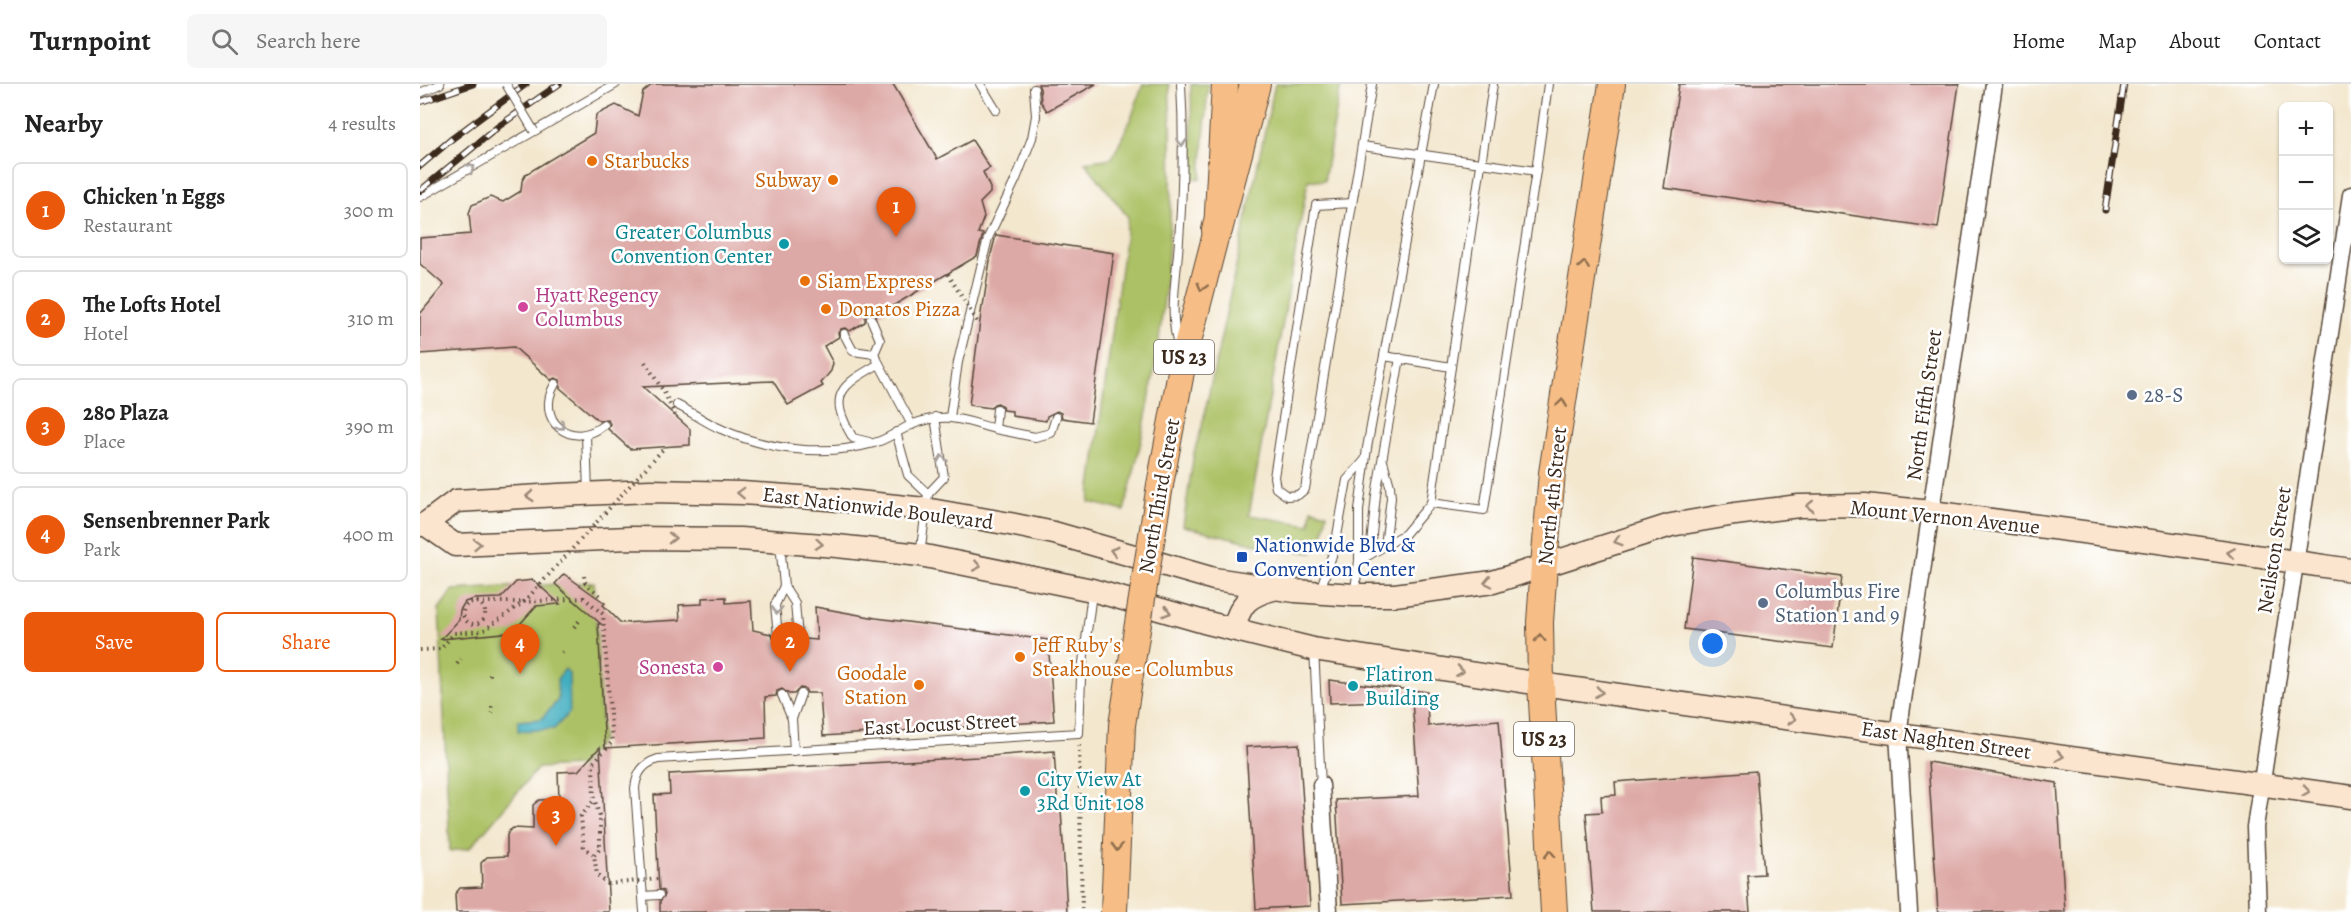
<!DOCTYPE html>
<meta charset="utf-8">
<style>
body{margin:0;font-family:Alegreya,serif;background:#f6f6f6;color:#222}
.controls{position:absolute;right:18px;top:18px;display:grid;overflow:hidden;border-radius:9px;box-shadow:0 2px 4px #0004}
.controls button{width:54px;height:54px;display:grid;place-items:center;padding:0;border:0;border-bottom:2px solid #e0e0e0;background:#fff;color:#222;font:30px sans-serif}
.you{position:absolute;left:1293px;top:560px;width:21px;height:21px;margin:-15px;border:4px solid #fff;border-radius:50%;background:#1a73e8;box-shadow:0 0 0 9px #1a73e833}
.badge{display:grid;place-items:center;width:39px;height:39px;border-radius:50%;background:#ea580c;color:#fff;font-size:20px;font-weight:700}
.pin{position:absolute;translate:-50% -50px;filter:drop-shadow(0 2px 3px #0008)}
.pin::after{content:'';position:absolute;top:32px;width:21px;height:18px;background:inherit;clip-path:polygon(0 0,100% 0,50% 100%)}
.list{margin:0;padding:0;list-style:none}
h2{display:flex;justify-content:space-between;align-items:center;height:78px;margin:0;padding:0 24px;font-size:26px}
h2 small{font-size:20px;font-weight:400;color:#767676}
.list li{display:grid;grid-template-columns:39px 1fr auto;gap:18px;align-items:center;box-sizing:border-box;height:96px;margin:0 12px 12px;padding:0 12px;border:2px solid #e0e0e0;border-radius:9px}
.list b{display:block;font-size:22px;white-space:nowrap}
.list p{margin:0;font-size:20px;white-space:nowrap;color:#767676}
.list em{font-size:20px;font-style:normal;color:#767676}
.actions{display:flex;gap:12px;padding:18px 24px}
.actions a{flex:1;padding:14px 0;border:2px solid #ea580c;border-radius:9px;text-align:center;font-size:21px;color:#ea580c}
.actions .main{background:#ea580c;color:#fff}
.icon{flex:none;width:33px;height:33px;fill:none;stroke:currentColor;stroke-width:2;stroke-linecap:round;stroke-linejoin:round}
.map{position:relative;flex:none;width:1931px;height:828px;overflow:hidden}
header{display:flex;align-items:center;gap:36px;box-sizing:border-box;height:84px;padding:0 30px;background:#fff;border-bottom:2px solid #e0e0e0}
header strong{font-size:28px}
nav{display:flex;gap:33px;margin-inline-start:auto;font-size:21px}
.search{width:420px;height:54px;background:#f6f6f6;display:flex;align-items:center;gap:15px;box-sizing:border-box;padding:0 21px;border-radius:9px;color:#767676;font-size:22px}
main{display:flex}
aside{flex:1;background:#fff}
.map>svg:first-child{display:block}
</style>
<header>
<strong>Turnpoint</strong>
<div class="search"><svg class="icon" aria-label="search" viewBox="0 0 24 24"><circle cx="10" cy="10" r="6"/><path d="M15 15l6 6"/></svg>Search here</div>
<nav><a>Home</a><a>Map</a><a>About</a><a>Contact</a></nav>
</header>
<main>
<aside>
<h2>Nearby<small>4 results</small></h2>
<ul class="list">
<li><span class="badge">1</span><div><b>Chicken 'n Eggs</b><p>Restaurant</p></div><em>300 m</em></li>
<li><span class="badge">2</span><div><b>The Lofts Hotel</b><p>Hotel</p></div><em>310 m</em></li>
<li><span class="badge">3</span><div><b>280 Plaza</b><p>Place</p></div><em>390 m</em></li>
<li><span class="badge">4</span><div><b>Sensenbrenner Park</b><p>Park</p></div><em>400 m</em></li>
</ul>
<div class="actions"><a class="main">Save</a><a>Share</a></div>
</aside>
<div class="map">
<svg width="1931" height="828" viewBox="0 0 1931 828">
<rect width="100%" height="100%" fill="#fff"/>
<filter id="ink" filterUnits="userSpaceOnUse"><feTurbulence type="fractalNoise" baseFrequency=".0167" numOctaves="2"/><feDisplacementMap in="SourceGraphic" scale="12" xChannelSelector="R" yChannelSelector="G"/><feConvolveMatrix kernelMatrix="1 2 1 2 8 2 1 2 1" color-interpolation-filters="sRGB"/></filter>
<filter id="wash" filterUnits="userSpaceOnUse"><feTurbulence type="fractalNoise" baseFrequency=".008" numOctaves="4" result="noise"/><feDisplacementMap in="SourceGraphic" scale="24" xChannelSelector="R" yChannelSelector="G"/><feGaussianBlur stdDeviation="1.35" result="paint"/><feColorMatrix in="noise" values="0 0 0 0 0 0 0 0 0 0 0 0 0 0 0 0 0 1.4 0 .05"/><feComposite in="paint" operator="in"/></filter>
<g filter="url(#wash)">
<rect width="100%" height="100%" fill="#f3e7ce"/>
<!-- green -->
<g fill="#acc165" stroke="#747642" stroke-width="1.5">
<path d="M723,0H749C758,143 741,289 704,427L669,418L708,133L665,78L692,74L711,35Z"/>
<path d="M771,0H788L781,95L772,94Z"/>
<path d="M855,0H921L904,97L888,96L829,431L890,441L892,425L907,429L903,452L892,469L857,465L763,442L774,369L782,342Z"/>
<path d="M174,498L182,656L160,682L118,684L50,764L30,767L19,525L33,506Z"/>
</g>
<!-- water -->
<path fill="#42aec0" stroke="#3e6c6f" stroke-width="1.5" d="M145,585L149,589L150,628L134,645L98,647V637L121,635L138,616L137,595Z"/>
<g id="blocks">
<!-- building -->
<g fill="#dda9a6">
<path d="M233,0H473L517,75L552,56L570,84L563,88L570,104V109L560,119L564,133L558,149L563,150L557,172L456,232L452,229H448L445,234V238L430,247L425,244L421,245L418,249L419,253L404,262L413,279L411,287L401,299L403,302L368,321L353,297L223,303L270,345V361L210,365L188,345L190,340L188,336L179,337L140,304V296L135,294L131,296L94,263L0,270V230L24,201L0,180V154L51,150L49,129L52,121L70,113L83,118L101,107L102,97L106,90L174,49L176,31L196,21L218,32L223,8Z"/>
<path d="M618,0H676L627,27L621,18L620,5Z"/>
<path d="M1259,0H1539L1518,144L1244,104Z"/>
<path d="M576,151L694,169L670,338L642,334L641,329L637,327L627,332L626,337L592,332V327L583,326L582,322L578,319L574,320L571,324L549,321L562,222H563L571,170Z"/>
<path d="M1273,473L1422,493L1413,564L1264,545Z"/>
<path d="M144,490L185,519L183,521L201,539L260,536L259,521L282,520V514L306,513V519L331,517L333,546L351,550L356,557L361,556L364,552L372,553L373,558L378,560L382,559L384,555L397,556L395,523L456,534L628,556L634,637L403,652L400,609H387L385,605L380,604L374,610H369L362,605L357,607L356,612L345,613L346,654L185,664L178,540H181L135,500Z"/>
<path d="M113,496L140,520L116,522L93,548L21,555L39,536L40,526L45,518L54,515L81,514L96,498Z"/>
<path d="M909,596L1007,608L1008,642L1079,636L1093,811L922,820L916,716L999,712L992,616L910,619Z"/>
<path d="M879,660L890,822L836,825L826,663Z"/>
<path d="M180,663L189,828H36L35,810L40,804L62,803L61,779L67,773L87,772V751L89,747L93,744L113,745V721L119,716L139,715L138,688L158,687Z"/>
<path d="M634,667L638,725H641L647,828H240V817L245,811L244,807L239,805L234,711L250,710L249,690L558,673Z"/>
<path d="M1508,678L1637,699L1645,828H1518Z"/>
<path d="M1336,687L1344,790L1327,791L1330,828H1174L1166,729L1182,728L1181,712L1196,711L1195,698Z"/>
</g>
</g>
</g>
<g filter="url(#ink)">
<use href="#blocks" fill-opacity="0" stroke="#574638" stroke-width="1.5"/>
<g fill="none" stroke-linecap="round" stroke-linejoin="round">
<defs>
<g id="lane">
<path d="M560,0L576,26"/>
<path d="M0,9L20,0"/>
<path d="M942,62L1116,87L1064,426L1011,419L1031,283L964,272"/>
<path d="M1116,87L1128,0"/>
<path d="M0,113L196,0"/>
<path d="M932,119L896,121L854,393L856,404L867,412L878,411L885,405L952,0"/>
<path d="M451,235L460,256L454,270L492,341"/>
<path d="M424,250L433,267L454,270"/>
<path d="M759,265C748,230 757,192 759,156C763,104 764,52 761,0"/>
<path d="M1031,283L1073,0"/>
<path d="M135,300C114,336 151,367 184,341"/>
<path d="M257,321C272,328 286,339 301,345C346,366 405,373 454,359C466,356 478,347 491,341C525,327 542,336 575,345L577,325"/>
<path d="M530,333L538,278L568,154L596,95L612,54L616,32L614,5"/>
<path d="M575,345L615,353L631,349L636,333"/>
<path d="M476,348L488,391L508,410"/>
<path d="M166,351L168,409"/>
<path d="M449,358L433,354C407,311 420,302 459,280"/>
<path d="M963,377L970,402L971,414L965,462"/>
<path d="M360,459L364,502L375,519L378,554"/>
<path d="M950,470L956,411L980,274"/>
<path d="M500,471L508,410L524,393L515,333"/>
<path d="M939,477L985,450L1011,419"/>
<path d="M900,506L915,463L927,396L945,376"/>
<path d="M934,511L939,477V426L947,364L1014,0"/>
<path d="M358,551L355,521L364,502"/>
<path d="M894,565L901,701"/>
<path d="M362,611L372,635L374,667"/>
<path d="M372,635L381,610"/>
<path d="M223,812L239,811"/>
<path d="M224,828L215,704C217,688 223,680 238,675L659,649L661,594L672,509"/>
</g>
<g id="street">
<path d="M901,701L909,828"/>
<path d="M1489,828L1478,650L1574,0"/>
<path d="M1838,828L1835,743L1931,111"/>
</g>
<g id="secondary">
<path d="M5,440L35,461L210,454L320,455L417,462L500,471L672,506L784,538L893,565L1121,600L1931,713"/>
<path d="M0,441L5,440L36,417L138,411L230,407L322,409L409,415L505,425L590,440L634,449L794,495L875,507L934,511H975L1073,498L1251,441L1315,430L1379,422L1445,421L1511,428L1739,458L1931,486"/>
<path d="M813,545C821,520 826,512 853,505"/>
</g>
<g id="primary">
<path d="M740,401L763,277L797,146L805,0"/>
<path d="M694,828L702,641L710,590"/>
<path d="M1134,828L1121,600L1120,538L1124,481L1132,389L1192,0"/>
</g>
<path id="highway" d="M797,146L835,0"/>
</defs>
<!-- lane casing -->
<use href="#lane" stroke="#574638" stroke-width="10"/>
<!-- street casing -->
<use href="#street" stroke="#574638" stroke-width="19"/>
<!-- secondary casing -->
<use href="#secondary" stroke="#574638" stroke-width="25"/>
<!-- primary casing -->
<use href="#primary" stroke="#574638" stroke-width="28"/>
<!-- highway casing -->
<use href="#highway" stroke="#574638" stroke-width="32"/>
<!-- path -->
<g stroke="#574638" stroke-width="4" stroke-dasharray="1.5 4.5" stroke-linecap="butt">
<path d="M164,492L165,498L180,512"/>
<path d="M57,518H104"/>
<circle cx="54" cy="529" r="11"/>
<path d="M154,543L160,536"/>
<path d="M0,566L21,565L34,549L63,547L104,518L164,514L183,530L192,658L173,679L174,716L161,732L164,764L174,771L177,791L188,800"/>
<path d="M142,569L146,565"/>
<path d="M37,580L41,575"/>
<path d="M70,590V595"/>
<path d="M72,622V629"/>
<path d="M659,661L662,828"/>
<path d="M174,771L180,765V734L175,717"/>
</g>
<!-- lane -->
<use href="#lane" stroke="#fff" stroke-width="8"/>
<!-- street -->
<use href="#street" stroke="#fff" stroke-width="16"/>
<!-- secondary -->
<use href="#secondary" stroke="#fbe5cf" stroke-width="22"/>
<!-- primary -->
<use href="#primary" stroke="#f6be86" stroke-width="26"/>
<!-- highway -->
<use href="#highway" stroke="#f6be86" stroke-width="30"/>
<defs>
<g id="rail">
<path d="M0,18L53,0"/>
<path d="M0,82L33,54L106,0"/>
<path d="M0,107L79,42L139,0"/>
<path d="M1685,126L1704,0"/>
</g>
</defs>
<!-- rail casing -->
<use href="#rail" stroke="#3b2a1e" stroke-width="7"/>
<!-- rail -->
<use href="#rail" stroke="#fff" stroke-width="4.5" stroke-dasharray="14" stroke-linecap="butt"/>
<defs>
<path id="lane-bridge" d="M86,0L114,47"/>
<path id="primary-bridge" d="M710,590L740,401"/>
</defs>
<!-- lane-bridge casing -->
<use href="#lane-bridge" stroke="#574638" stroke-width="10" stroke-linecap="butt"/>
<!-- primary-bridge casing -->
<use href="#primary-bridge" stroke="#574638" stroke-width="28" stroke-linecap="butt"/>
<!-- path-bridge -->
<g stroke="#574638" stroke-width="4" stroke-dasharray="1.5 4.5" stroke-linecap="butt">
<path d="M528,190L559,241"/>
<path d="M225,278L245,310L255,331"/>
<path d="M104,518L245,363"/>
<path d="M188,800L238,795"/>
</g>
<!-- lane-bridge -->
<use href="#lane-bridge" stroke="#fff" stroke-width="8"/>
<!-- primary-bridge -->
<use href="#primary-bridge" stroke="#f6be86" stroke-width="26"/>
</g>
<!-- one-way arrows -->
<defs><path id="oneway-chevron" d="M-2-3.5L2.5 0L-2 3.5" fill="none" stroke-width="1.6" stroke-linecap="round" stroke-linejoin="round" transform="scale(1.5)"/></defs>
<g stroke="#a79f9a">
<use href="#oneway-chevron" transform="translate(762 58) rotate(89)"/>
<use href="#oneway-chevron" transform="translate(51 84) rotate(-30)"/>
<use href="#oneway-chevron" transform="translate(141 342) rotate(41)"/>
<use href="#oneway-chevron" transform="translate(522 375) rotate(-99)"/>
<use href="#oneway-chevron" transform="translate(357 526) rotate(93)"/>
</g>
<g stroke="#8f6d4d">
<use href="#oneway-chevron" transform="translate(1164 181) rotate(-81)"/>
<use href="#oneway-chevron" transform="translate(782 203) rotate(105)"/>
<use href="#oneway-chevron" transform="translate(1142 319) rotate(-82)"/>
<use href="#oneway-chevron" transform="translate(1120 554) rotate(-91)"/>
<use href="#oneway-chevron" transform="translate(697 763) rotate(93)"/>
<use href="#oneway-chevron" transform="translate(1130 770) rotate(-93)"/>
</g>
<g stroke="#9b8876">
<use href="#oneway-chevron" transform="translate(321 409) rotate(-178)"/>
<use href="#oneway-chevron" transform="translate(110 412) rotate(176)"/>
<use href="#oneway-chevron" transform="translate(1390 422) rotate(179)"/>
<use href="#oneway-chevron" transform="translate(252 454) rotate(1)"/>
<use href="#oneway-chevron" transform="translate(1198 457) rotate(163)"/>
<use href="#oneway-chevron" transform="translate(57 460) rotate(-2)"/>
<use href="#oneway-chevron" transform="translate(399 460) rotate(5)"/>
<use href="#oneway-chevron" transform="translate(694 467) rotate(-164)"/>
<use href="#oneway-chevron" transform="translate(1811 469) rotate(-171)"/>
<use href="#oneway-chevron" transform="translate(557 482) rotate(11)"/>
<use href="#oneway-chevron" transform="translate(1068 498) rotate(168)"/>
<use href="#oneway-chevron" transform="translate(747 528) rotate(16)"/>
<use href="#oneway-chevron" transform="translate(1040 587) rotate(9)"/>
<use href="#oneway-chevron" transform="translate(1179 608) rotate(8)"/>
<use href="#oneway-chevron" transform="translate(1372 635) rotate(8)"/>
<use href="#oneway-chevron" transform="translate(1640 672) rotate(8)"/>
<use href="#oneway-chevron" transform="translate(1886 707) rotate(8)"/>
</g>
</g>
<!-- markers -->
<g fill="#e8710a" stroke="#fff" stroke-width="2">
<circle cx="172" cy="77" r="6"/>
<circle cx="413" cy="96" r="6"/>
<circle cx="385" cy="197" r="6"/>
<circle cx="406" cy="225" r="6"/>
<circle cx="600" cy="573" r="6"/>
<circle cx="499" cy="601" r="6"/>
</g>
<g fill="#0f9aa8" stroke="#fff" stroke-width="2">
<circle cx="364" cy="160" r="6"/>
<circle cx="933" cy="602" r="6"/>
<circle cx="605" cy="707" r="6"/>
</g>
<g fill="#d1479c" stroke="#fff" stroke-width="2">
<circle cx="103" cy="223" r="6"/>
<circle cx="298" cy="583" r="6"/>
</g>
<g fill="#5c6f8a" stroke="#fff" stroke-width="2">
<circle cx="1712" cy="311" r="6"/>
<circle cx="1343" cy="519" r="6"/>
</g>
<rect fill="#1a4fb4" stroke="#fff" stroke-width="2" x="816" y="467" width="12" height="12" rx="3"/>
<g text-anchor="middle" stroke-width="5" stroke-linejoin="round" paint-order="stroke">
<!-- shield labels -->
<g fill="#fff" stroke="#766a62" stroke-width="1.5">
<rect x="734" y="256" width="60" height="34" rx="4.5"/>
<rect x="1094" y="638" width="60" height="34" rx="4.5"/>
</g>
<g font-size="20" font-weight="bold" fill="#3b2a1e">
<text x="764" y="280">US 23</text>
<text x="1124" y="662">US 23</text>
</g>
<!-- food labels -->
<g font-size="21" fill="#c56008" stroke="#fff" text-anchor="start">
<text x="184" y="84">Starbucks</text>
<text x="401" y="103" text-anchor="end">Subway</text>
<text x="397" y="204">Siam Express</text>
<text x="418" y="232">Donatos Pizza</text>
<text x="612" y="568">Jeff Ruby's<tspan x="612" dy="24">Steakhouse - Columbus</tspan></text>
<text x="487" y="596" text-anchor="end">Goodale<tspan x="487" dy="24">Station</tspan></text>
</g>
<!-- culture labels -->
<g font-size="21" fill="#0d838f" stroke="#fff" text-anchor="start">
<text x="352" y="155" text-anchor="end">Greater Columbus<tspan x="352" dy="24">Convention Center</tspan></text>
<text x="945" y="597">Flatiron<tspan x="945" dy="24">Building</tspan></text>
<text x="617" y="702">City View At<tspan x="617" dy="24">3Rd Unit 108</tspan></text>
</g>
<!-- hotel labels -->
<g font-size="21" fill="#b23c85" stroke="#fff" text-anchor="start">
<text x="115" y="218">Hyatt Regency<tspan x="115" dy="24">Columbus</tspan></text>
<text x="286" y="590" text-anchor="end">Sonesta</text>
</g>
<!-- service labels -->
<g font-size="21" fill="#4e5e75" stroke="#fff" text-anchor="start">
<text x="1724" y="318">28-S</text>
<text x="1355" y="514">Columbus Fire<tspan x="1355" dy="24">Station 1 and 9</tspan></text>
</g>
<!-- street labels -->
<g font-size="21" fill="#3b2a1e" stroke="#fff">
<text transform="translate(1504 321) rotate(-82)" y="7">North Fifth Street</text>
<text transform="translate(739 412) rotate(-80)" y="7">North Third Street</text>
<text transform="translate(1132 412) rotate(-84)" y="7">North 4th Street</text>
<text transform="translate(458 424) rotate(7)" y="7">East Nationwide Boulevard</text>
<text transform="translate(1525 433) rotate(6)" y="7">Mount Vernon Avenue</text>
<text transform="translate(1854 466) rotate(-81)" y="7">Neilston Street</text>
<text transform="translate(520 640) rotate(-3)" y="7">East Locust Street</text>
<text transform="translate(1526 656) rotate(8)" y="7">East Naghten Street</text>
</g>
<!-- transit labels -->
<g font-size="21" fill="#164399" stroke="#fff" text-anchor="start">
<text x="834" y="468">Nationwide Blvd &amp;<tspan x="834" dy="24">Convention Center</tspan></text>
</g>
</g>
</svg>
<div class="controls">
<button>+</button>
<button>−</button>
<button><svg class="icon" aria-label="layers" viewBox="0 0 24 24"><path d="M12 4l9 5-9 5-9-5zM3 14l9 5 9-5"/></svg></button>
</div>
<div class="you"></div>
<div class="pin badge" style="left:476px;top:153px">1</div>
<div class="pin badge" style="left:370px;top:588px">2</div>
<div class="pin badge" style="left:136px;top:762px">3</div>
<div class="pin badge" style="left:100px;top:590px">4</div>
</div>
</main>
